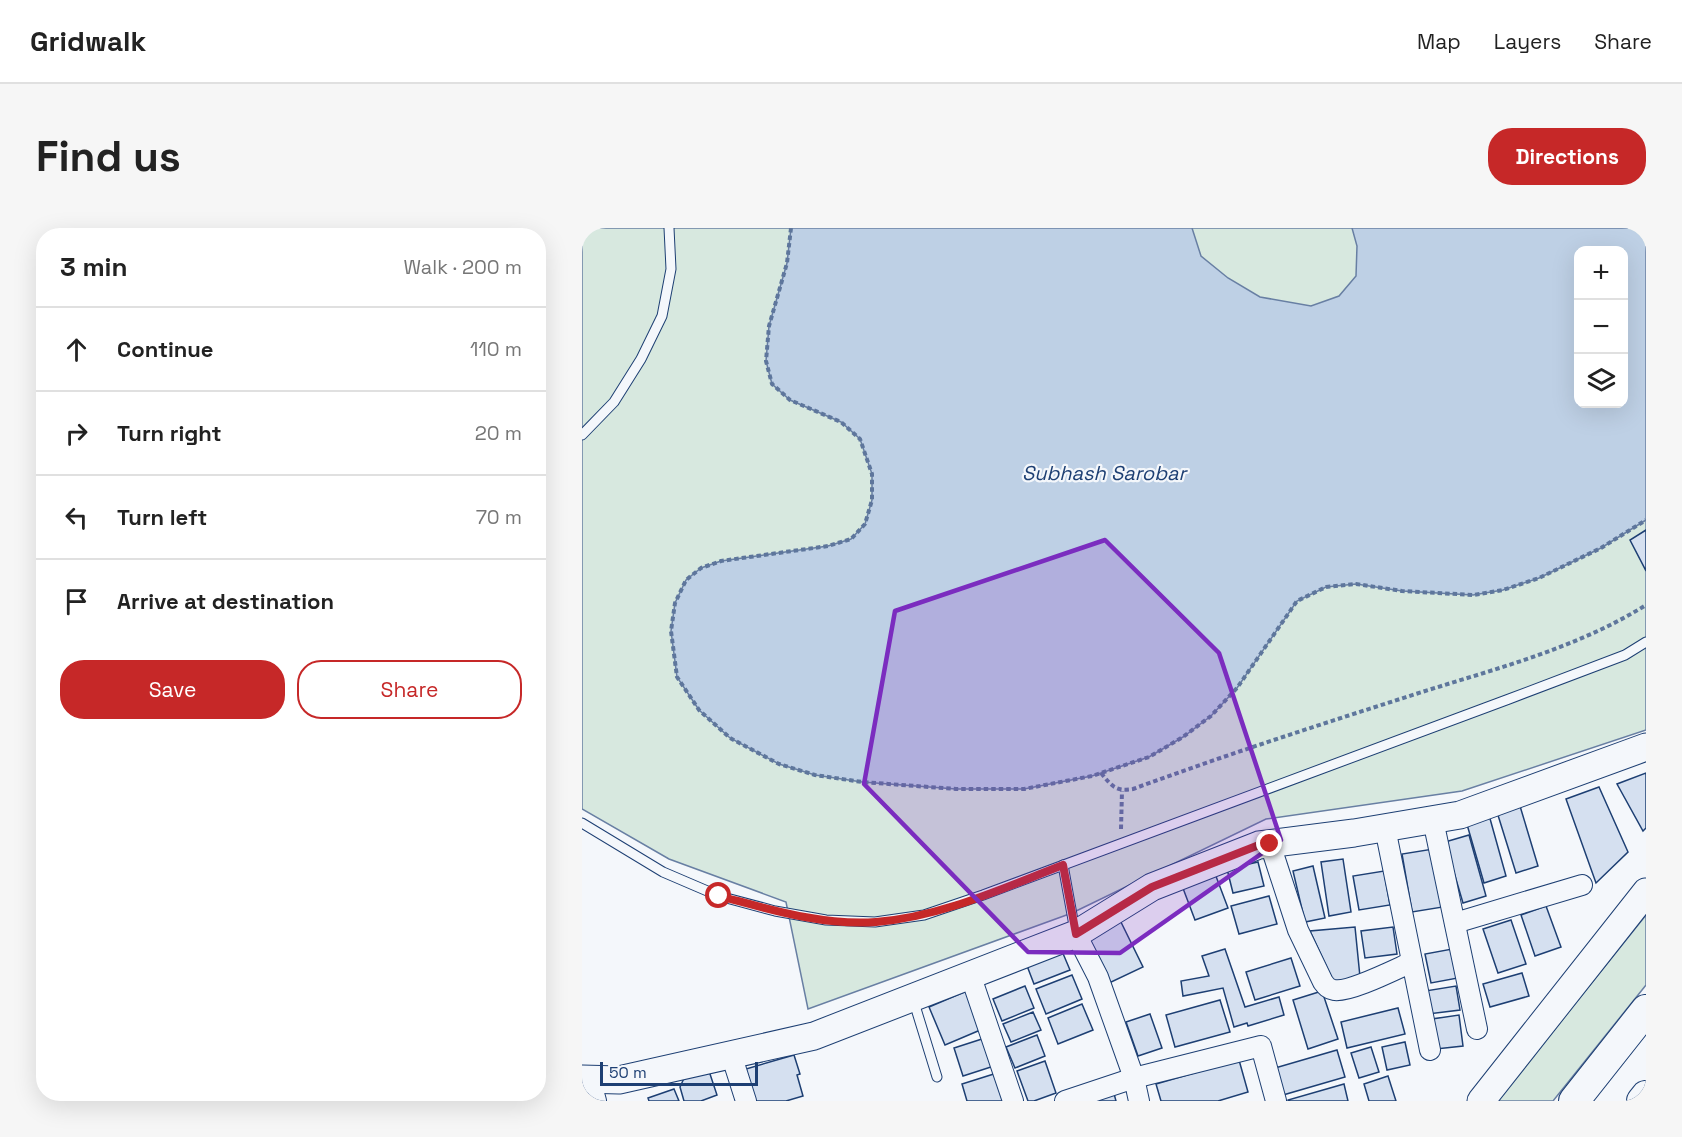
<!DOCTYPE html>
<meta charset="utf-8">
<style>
body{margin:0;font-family:"Space Grotesk",sans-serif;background:#f6f6f6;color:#222}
.controls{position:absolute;right:18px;top:18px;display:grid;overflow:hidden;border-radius:12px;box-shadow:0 6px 24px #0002}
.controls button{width:54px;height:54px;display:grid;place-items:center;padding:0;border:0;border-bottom:2px solid #e0e0e0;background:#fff;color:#222;font:30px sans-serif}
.scale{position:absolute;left:18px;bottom:15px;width:158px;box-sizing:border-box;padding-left:6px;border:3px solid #1d3f73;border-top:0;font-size:16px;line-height:21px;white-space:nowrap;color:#1d3f73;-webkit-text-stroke:4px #f4f7fb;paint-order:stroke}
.stop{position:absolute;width:18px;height:18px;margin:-14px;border:4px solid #c62828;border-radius:50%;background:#fff}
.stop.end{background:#c62828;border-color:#fff;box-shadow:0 2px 6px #0008}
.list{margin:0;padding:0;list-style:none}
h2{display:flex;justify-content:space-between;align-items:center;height:78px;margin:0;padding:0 24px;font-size:26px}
h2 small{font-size:20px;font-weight:400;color:#767676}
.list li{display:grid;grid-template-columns:39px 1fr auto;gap:18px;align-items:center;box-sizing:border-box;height:84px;padding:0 24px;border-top:2px solid #e0e0e0}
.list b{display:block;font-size:22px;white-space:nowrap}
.list em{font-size:20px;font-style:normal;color:#767676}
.actions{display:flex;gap:12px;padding:18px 24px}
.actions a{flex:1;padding:14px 0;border:2px solid #c62828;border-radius:24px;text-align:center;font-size:21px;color:#c62828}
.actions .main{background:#c62828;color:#fff}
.icon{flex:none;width:33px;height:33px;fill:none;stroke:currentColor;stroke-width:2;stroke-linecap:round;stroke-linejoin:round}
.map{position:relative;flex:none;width:1064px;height:873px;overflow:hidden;border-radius:24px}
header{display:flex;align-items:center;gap:36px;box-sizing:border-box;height:84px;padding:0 30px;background:#fff;border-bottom:2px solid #e0e0e0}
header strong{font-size:28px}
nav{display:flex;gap:33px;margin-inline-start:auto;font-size:21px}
.intro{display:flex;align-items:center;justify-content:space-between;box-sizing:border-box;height:144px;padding:0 36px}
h1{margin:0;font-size:42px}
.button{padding:15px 27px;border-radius:24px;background:#c62828;color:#fff;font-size:21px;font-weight:700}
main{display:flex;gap:36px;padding:0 36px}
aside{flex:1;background:#fff;border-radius:24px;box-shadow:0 6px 24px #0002}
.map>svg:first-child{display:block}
</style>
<header>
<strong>Gridwalk</strong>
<nav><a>Map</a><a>Layers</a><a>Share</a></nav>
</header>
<div class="intro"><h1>Find us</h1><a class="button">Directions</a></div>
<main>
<aside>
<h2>3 min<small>Walk · 200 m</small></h2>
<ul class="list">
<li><svg class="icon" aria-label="ahead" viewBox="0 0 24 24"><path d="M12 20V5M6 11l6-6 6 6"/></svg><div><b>Continue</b></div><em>110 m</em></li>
<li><svg class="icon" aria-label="right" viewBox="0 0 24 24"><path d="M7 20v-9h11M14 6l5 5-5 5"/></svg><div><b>Turn right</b></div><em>20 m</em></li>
<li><svg class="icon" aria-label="left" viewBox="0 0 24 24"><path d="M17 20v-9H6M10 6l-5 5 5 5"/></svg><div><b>Turn left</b></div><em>70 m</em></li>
<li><svg class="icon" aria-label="arrive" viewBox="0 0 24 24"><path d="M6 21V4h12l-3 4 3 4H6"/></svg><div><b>Arrive at destination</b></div></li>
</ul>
<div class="actions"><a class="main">Save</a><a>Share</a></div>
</aside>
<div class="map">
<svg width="1064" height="873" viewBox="0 0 1064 873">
<rect width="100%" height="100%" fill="#f4f7fb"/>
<!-- green -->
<g fill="#d7e8df" stroke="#687fa3" stroke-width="1.5" fill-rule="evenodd">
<path d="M0,0H1064V502L880,563L684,591L490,685L226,781L204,674L87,631L0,581ZM996,22H1042V176H996Z"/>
<path d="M1064,687V757L971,873H915Z"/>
</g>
<!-- water -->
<path fill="#bed0e5" stroke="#687fa3" stroke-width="1.5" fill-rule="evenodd" d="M209,0H610L619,28L646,50L678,69L729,78L757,68L774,48L775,18L770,0H1064V292L1019,320L957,350L921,362L891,367L820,363L774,356L744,359L715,373L655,460L629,488L601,509L567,529L510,548L442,561H374L280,554L233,547L197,536L148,510L117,482L95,449L89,403L93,375L104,352L119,340L139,333L246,318L269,311L283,296L290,272V246L278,211L259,194L208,172L190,156L184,133L187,98L205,35ZM996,22H1042V176H996Z"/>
<!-- building -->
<g fill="#d5e0f0" stroke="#1d3f73" stroke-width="1.5">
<path d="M1064,302V343L1048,312Z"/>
<path d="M1064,545V600L1061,603L1035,556Z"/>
<path d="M1017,559L1046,624L1014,655L984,571Z"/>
<path d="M938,578L956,638L934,645L915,584Z"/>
<path d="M907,587L924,648L902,655L884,593Z"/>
<path d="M887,607L904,668L881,675L863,614Z"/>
<path d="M851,621L861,679L830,684L820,626Z"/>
<path d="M761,631L769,684L747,688L739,634Z"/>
<path d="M676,634L682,658L651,665L645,641Z"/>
<path d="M731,638L743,690L723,694L711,643Z"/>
<path d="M632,643L646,680L613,692L599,655Z"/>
<path d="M802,643L808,677L777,682L771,648Z"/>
<path d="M687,668L695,696L657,706L649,678Z"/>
<path d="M964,678L979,719L953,728L939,687Z"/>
<path d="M535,686L561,739L525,756L502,710Z"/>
<path d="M929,692L944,736L916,745L901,701Z"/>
<path d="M773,699L778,749L752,755L728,703Z"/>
<path d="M811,699L815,726L783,730L779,703Z"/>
<path d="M477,716L488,742L452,756L442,730Z"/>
<path d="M643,721L663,779L697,769L702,787L666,798L665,795L652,799L641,760L601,768L599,753L627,748L620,728Z"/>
<path d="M870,721L876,750L849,755L843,726Z"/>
<path d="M709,730L718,758L673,772L664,744Z"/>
<path d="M940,745L947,768L908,779L901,756Z"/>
<path d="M490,747L500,771L464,786L454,761Z"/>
<path d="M443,758L452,780L420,793L411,771Z"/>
<path d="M874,758L878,782L846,786L843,763Z"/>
<path d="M387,762L403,800L363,817L347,779Z"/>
<path d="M740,763L756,811L726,821L711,772Z"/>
<path d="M638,772L648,804L593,819L584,787Z"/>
<path d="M500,776L511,802L476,816L466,790Z"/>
<path d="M816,780L823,806L765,820L759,794Z"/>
<path d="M451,784L459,802L429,814L421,796Z"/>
<path d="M568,786L580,820L556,828L544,794Z"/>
<path d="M877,787L881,818L854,821L850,791Z"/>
<path d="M455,807L463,828L433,840L424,819Z"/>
<path d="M403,810L412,838L381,848L372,820Z"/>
<path d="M823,814L828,837L805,842L800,819Z"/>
<path d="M789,819L797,844L777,850L769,825Z"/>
<path d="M755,822L763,849L701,867L693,840Z"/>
<path d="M212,827L218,846L215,847L221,868L204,873H173L164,841Z"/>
<path d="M657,832L666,864L636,873H579L574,856Z"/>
<path d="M463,833L474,865L452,873H446L435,843Z"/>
<path d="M126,840L135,867L119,873H102L98,859L103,848Z"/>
<path d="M415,845L425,873H385L380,856Z"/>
<path d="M806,848L814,873H787L782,856Z"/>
<path d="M762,856L766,873H706V872Z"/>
<path d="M92,861L97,873H67L66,870Z"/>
<path d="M531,862L534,873H493Z"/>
</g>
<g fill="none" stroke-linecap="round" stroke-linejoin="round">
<defs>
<g id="lane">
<path d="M0,207L32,174L59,131L80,88L89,41L87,0"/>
<path d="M0,595L81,644L137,668L193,683L244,692L293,694L342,687L401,667L927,471L1043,427L1064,414"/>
<path d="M481,637L493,703"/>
<path d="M331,771L355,849"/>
</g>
<g id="street">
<path d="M851,592L895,801"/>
<path d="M803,600L848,822"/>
<path d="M688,616L716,702L741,754C744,758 746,761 752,762C767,765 814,741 830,734"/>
<path d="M873,695L1000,657"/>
<path d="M494,706L516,749L552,850L557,873"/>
<path d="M388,746L431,873"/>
<path d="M149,826L164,873"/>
<path d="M8,851L14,873"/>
<path d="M483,873L552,850L679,818L694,873"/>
</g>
<g id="secondary">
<path d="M0,851L37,852L232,808L494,706L570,659L677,617L772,605L878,587L1064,519"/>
<path d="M899,873L1064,664"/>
</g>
<g id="primary">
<path d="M992,873L1064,782"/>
<path d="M1060,873L1064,868"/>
</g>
</defs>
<!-- lane casing -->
<use href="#lane" stroke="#1d3f73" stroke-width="11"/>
<!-- street casing -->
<use href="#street" stroke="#1d3f73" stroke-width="22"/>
<!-- secondary casing -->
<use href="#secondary" stroke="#1d3f73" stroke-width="29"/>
<!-- primary casing -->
<use href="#primary" stroke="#1d3f73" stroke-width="32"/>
<!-- path -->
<g stroke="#5e769c" stroke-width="4" stroke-dasharray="4.5 3" stroke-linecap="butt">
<path d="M209,0L205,35L187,98L184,133L190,156L208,172L259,194L278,211L290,246V272L283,296L269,311L246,318L139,333L119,340L104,352L93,375L89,403L95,449L117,482L148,510L197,536L233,547L280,554L374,561H442L510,548L567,529L601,509L629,488L655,460L715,373L744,359L774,356L820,363L891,367L921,362L957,350L1019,320L1064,292"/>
<path d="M519,545C529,557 533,564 551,561C646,526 743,495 840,464C916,440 995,420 1064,377"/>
<path d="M539,601L540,563"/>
</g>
<!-- lane -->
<use href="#lane" stroke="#f4f7fb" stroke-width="9"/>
<!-- street -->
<use href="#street" stroke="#f4f7fb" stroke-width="20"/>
<!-- secondary -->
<use href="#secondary" stroke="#f4f7fb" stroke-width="27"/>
<!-- primary -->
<use href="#primary" stroke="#f4f7fb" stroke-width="30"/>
</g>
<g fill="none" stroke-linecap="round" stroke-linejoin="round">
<!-- route -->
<path stroke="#c62828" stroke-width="8" d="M137,668C187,681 241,698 294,694C359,689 421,660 481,637L494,706L570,659L677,617L688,616"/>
</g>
<!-- marked area -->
<path fill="#7b2cbf" fill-opacity="0.2" stroke="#7b2cbf" stroke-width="4.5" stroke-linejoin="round" d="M523,312L637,425L699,612L538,725L446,724L282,556L313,383Z"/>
<g text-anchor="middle" stroke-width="4.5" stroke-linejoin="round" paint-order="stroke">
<!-- water labels -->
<g font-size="20" font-style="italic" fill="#1d3f73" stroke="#f4f7fb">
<text x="522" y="252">Subhash Sarobar</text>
</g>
</g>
</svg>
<div class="controls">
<button>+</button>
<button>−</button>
<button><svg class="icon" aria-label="layers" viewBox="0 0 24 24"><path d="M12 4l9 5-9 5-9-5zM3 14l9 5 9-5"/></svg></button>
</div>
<div class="scale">50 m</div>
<div class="stop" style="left:137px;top:668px"></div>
<div class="stop end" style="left:688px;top:616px"></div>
</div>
</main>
